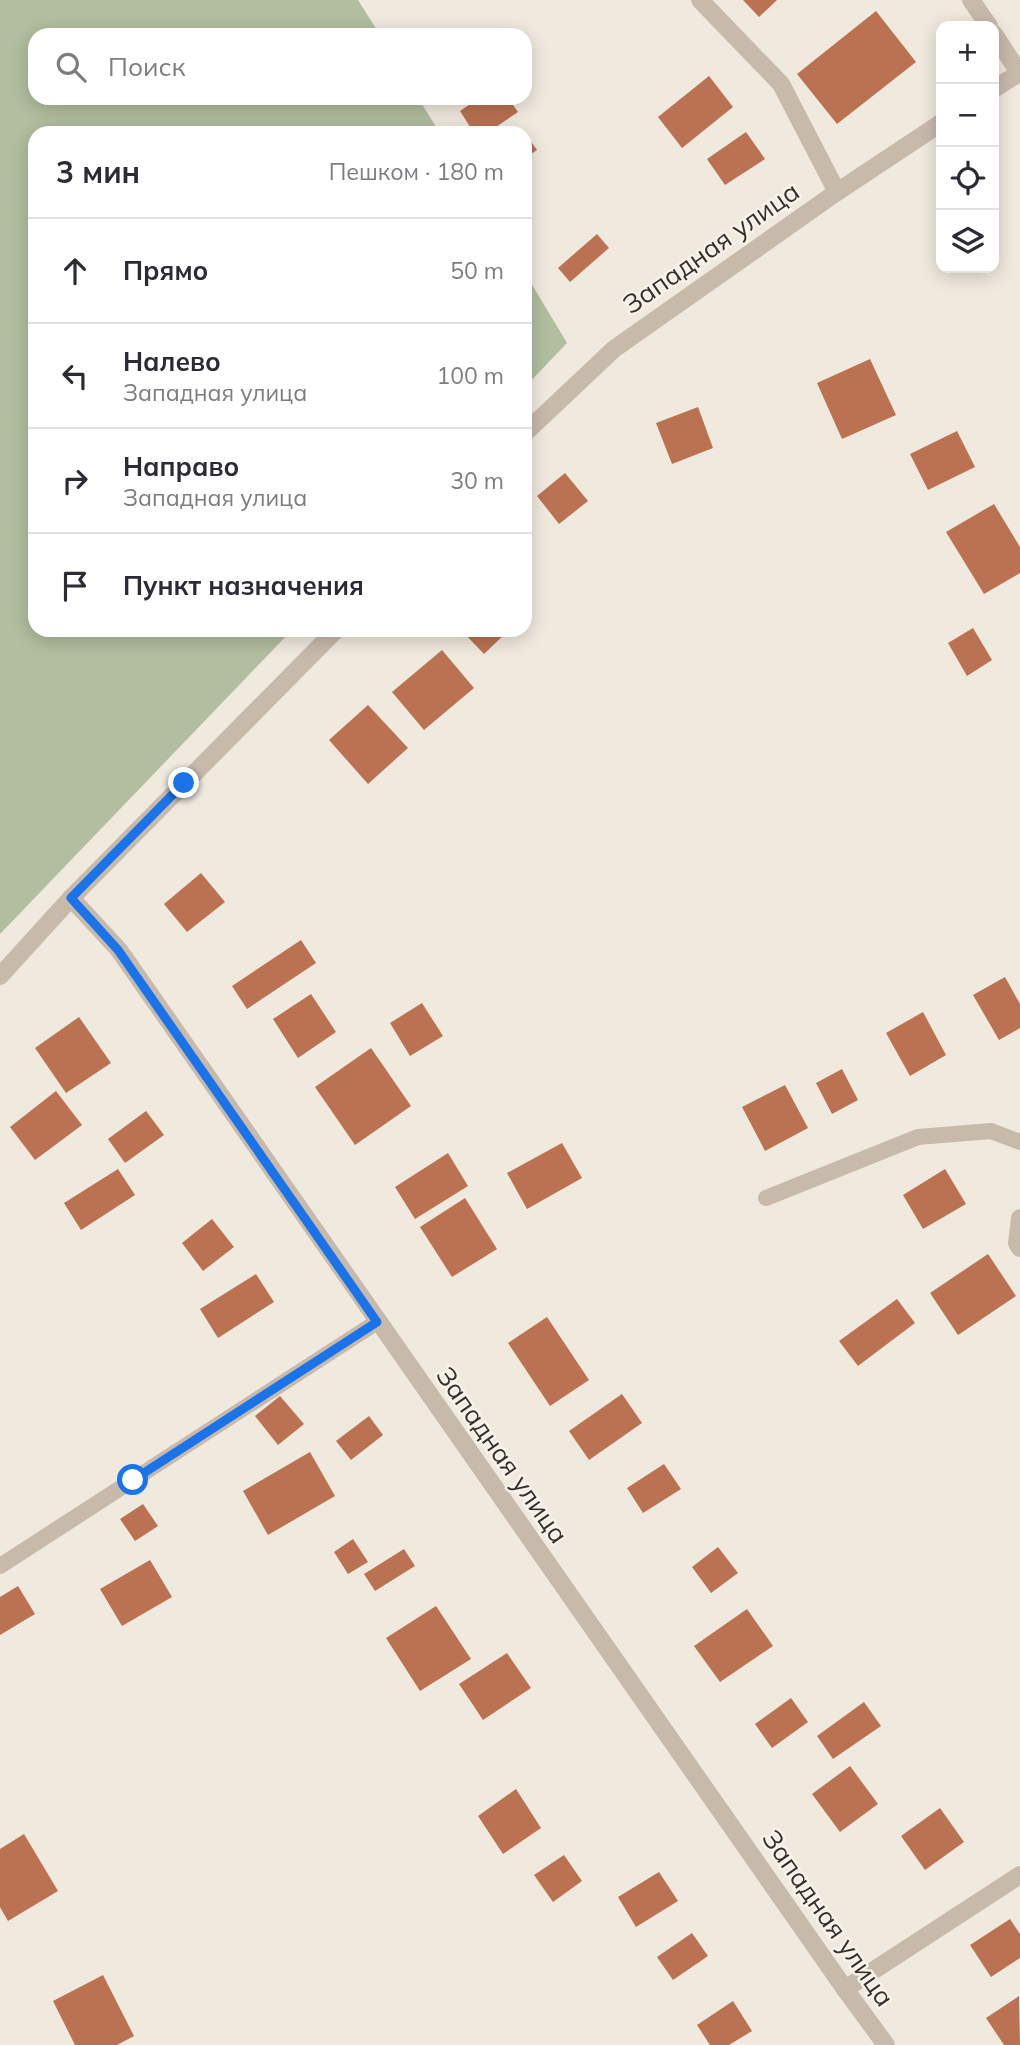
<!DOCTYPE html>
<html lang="ru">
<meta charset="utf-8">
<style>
body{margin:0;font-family:Mulish,sans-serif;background:#f2f2f3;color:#2b2b33}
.controls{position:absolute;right:21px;top:21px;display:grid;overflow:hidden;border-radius:14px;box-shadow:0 4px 18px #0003}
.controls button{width:63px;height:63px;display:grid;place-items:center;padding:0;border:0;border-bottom:2px solid #e1e1e2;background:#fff;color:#2b2b33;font:35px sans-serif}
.stop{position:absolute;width:21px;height:21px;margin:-16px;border:5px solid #1a73e8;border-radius:50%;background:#fff}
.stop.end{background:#1a73e8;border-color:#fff;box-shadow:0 2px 7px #0008}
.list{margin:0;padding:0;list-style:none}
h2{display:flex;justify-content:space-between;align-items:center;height:91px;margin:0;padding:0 28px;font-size:30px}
h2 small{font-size:23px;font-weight:400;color:#7c7c81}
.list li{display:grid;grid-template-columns:46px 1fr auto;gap:21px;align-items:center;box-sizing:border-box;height:105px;padding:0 28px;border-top:2px solid #e1e1e2}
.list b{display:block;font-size:26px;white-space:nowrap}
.list p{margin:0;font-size:23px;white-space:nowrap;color:#7c7c81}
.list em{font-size:23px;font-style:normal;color:#7c7c81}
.icon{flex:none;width:38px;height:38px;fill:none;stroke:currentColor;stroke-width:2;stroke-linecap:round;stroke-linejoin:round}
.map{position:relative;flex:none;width:1020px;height:2045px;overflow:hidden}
.search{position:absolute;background:#fff;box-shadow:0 4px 18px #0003;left:28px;top:28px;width:504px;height:77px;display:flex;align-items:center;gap:18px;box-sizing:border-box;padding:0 24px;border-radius:21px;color:#7c7c81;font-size:26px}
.panel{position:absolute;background:#fff;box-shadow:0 4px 18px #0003;left:28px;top:126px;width:504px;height:511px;border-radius:21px}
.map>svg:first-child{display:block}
</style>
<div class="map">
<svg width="1020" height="2045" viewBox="0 0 1020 2045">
<rect width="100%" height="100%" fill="#f0e9de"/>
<!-- green -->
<g fill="#b2be9f">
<path d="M0,0H358L380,35H35V98H418L440,133H35V630H292L0,934Z"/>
<path d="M525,273L567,343L525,387Z"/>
</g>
<!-- building -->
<g fill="#bb7252">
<path d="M743,0H777L759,17Z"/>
<path d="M876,11L916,62L837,124L797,74Z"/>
<path d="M709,76L733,107L682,148L658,117Z"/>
<path d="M479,98H508L518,112L487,133H474L460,111Z"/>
<path d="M746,132L765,159L725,185L707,159Z"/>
<path d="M527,136L537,150L525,158V137Z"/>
<path d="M597,234L609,248L570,282L558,268Z"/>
<path d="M870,359L896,415L842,439L817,383Z"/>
<path d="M698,407L713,448L672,464L656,423Z"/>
<path d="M957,431L975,467L928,490L910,454Z"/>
<path d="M565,473L588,501L559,524L537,496Z"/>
<path d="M994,504L1020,547V573L984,594L946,532Z"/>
<path d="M973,628L992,660L967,676L948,643Z"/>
<path d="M461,630H509L484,654Z"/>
<path d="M442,650L474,688L424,730L392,692Z"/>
<path d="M368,705L408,748L368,784L329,740Z"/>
<path d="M201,873L225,902L187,932L164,904Z"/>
<path d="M301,940L316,963L247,1009L232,986Z"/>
<path d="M1005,977L1020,1004V1028L999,1040L973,995Z"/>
<path d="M311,994L336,1032L298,1058L273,1019Z"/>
<path d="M422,1003L443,1036L410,1056L390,1023Z"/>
<path d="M923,1012L946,1055L910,1076L886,1033Z"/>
<path d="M79,1017L111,1063L66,1093L35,1048Z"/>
<path d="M371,1048L411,1106L355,1145L315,1087Z"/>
<path d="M842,1069L858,1100L832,1114L816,1083Z"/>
<path d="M785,1085L808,1128L765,1151L742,1107Z"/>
<path d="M56,1091L82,1125L35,1160L10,1127Z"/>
<path d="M146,1111L164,1135L125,1163L108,1139Z"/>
<path d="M562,1143L582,1178L527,1209L507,1173Z"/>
<path d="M448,1153L468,1186L415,1219L395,1187Z"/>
<path d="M118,1169L135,1195L81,1230L64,1203Z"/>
<path d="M945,1169L966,1204L923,1229L903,1195Z"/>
<path d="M465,1198L497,1249L452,1277L420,1227Z"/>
<path d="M212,1219L234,1247L203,1271L182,1243Z"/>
<path d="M988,1254L1016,1296L958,1335L930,1293Z"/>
<path d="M256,1274L274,1302L218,1338L200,1309Z"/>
<path d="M897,1299L915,1323L858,1366L839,1341Z"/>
<path d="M547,1317L589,1380L550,1406L508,1343Z"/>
<path d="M622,1394L642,1423L589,1460L569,1431Z"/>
<path d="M280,1396L304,1424L278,1445L255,1416Z"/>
<path d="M369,1416L383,1435L351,1460L336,1441Z"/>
<path d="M310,1452L335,1496L268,1535L243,1491Z"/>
<path d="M664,1464L681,1489L643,1513L627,1488Z"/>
<path d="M143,1504L158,1526L135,1541L120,1519Z"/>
<path d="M353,1539L368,1562L348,1574L334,1552Z"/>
<path d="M718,1547L738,1573L711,1593L692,1567Z"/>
<path d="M404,1549L415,1566L375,1591L364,1574Z"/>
<path d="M150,1560L172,1597L122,1626L100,1589Z"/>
<path d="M18,1586L35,1614L0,1635V1597Z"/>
<path d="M436,1606L471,1659L420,1691L386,1638Z"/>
<path d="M747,1609L773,1646L720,1682L694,1646Z"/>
<path d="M507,1653L531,1688L483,1720L459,1684Z"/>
<path d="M791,1698L808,1722L772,1748L755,1724Z"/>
<path d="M864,1702L881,1726L833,1759L817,1736Z"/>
<path d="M850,1766L878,1804L840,1832L812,1794Z"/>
<path d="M516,1789L541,1828L503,1854L478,1816Z"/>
<path d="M940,1808L964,1842L925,1870L901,1836Z"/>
<path d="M24,1834L58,1891L8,1921L0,1907V1849Z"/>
<path d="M564,1855L582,1881L553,1902L534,1875Z"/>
<path d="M659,1872L678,1901L636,1927L618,1897Z"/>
<path d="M1010,1919L1020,1934V1958L991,1977L970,1945Z"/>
<path d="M692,1933L708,1956L673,1980L657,1957Z"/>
<path d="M103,1975L134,2036L117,2045H75L53,2001Z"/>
<path d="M1019,1996L1020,2045H1004L986,2018Z"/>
<path d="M733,2001L752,2031L729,2045H710L697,2025Z"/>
</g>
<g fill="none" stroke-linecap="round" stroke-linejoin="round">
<!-- lane -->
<g stroke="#c8baab" stroke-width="16">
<path d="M766,1198L918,1137L991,1131L1020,1142"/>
<path d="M0,1566L377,1322"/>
</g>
<!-- street -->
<g stroke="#c8baab" stroke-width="18">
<path d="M700,0L781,84L837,192"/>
<path d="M971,0L989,26"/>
<path d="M994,34L1020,74"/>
<path d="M994,89L1019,73"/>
<path d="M525,433L614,349L837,192L941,123"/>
<path d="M71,898L119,950L845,1989L886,2045"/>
<path d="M0,976L71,898L336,630"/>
<path d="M1020,1218L1017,1243L1020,1248"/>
<path d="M845,1989L1020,1875"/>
</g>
</g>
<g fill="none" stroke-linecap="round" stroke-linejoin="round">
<!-- route -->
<path stroke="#1a73e8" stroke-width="9" d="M133,1480L377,1322L118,950L71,898L184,783"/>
</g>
<g text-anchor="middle" stroke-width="5" stroke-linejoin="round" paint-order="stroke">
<!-- street labels -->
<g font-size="26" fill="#362e2a" stroke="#f8f3ea">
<text transform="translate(711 248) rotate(-35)" y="9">Западная улица</text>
<text transform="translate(502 1455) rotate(55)" y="9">Западная улица</text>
<text transform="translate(828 1918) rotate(55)" y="9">Западная улица</text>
</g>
</g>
</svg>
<div class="controls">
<button>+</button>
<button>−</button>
<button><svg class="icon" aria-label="locate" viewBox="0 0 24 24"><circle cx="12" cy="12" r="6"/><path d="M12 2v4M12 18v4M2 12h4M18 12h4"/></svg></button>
<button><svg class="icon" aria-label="layers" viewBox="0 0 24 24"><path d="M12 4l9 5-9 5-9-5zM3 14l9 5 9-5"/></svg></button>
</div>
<div class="stop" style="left:133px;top:1480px"></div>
<div class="stop end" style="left:184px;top:783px"></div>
<div class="search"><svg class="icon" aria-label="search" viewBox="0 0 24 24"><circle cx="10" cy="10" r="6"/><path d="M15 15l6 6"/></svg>Поиск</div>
<section class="panel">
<h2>3 мин<small>Пешком · 180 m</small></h2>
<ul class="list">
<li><svg class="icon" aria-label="ahead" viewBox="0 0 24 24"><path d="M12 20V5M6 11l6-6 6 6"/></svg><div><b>Прямо</b></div><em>50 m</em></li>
<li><svg class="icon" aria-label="left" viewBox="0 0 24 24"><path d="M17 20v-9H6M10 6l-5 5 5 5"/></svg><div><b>Налево</b><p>Западная улица</p></div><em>100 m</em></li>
<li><svg class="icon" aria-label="right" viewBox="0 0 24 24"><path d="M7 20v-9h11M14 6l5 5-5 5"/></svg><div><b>Направо</b><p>Западная улица</p></div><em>30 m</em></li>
<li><svg class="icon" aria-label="arrive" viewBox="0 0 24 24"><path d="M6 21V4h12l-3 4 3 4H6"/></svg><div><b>Пункт назначения</b></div></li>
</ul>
</section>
</div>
